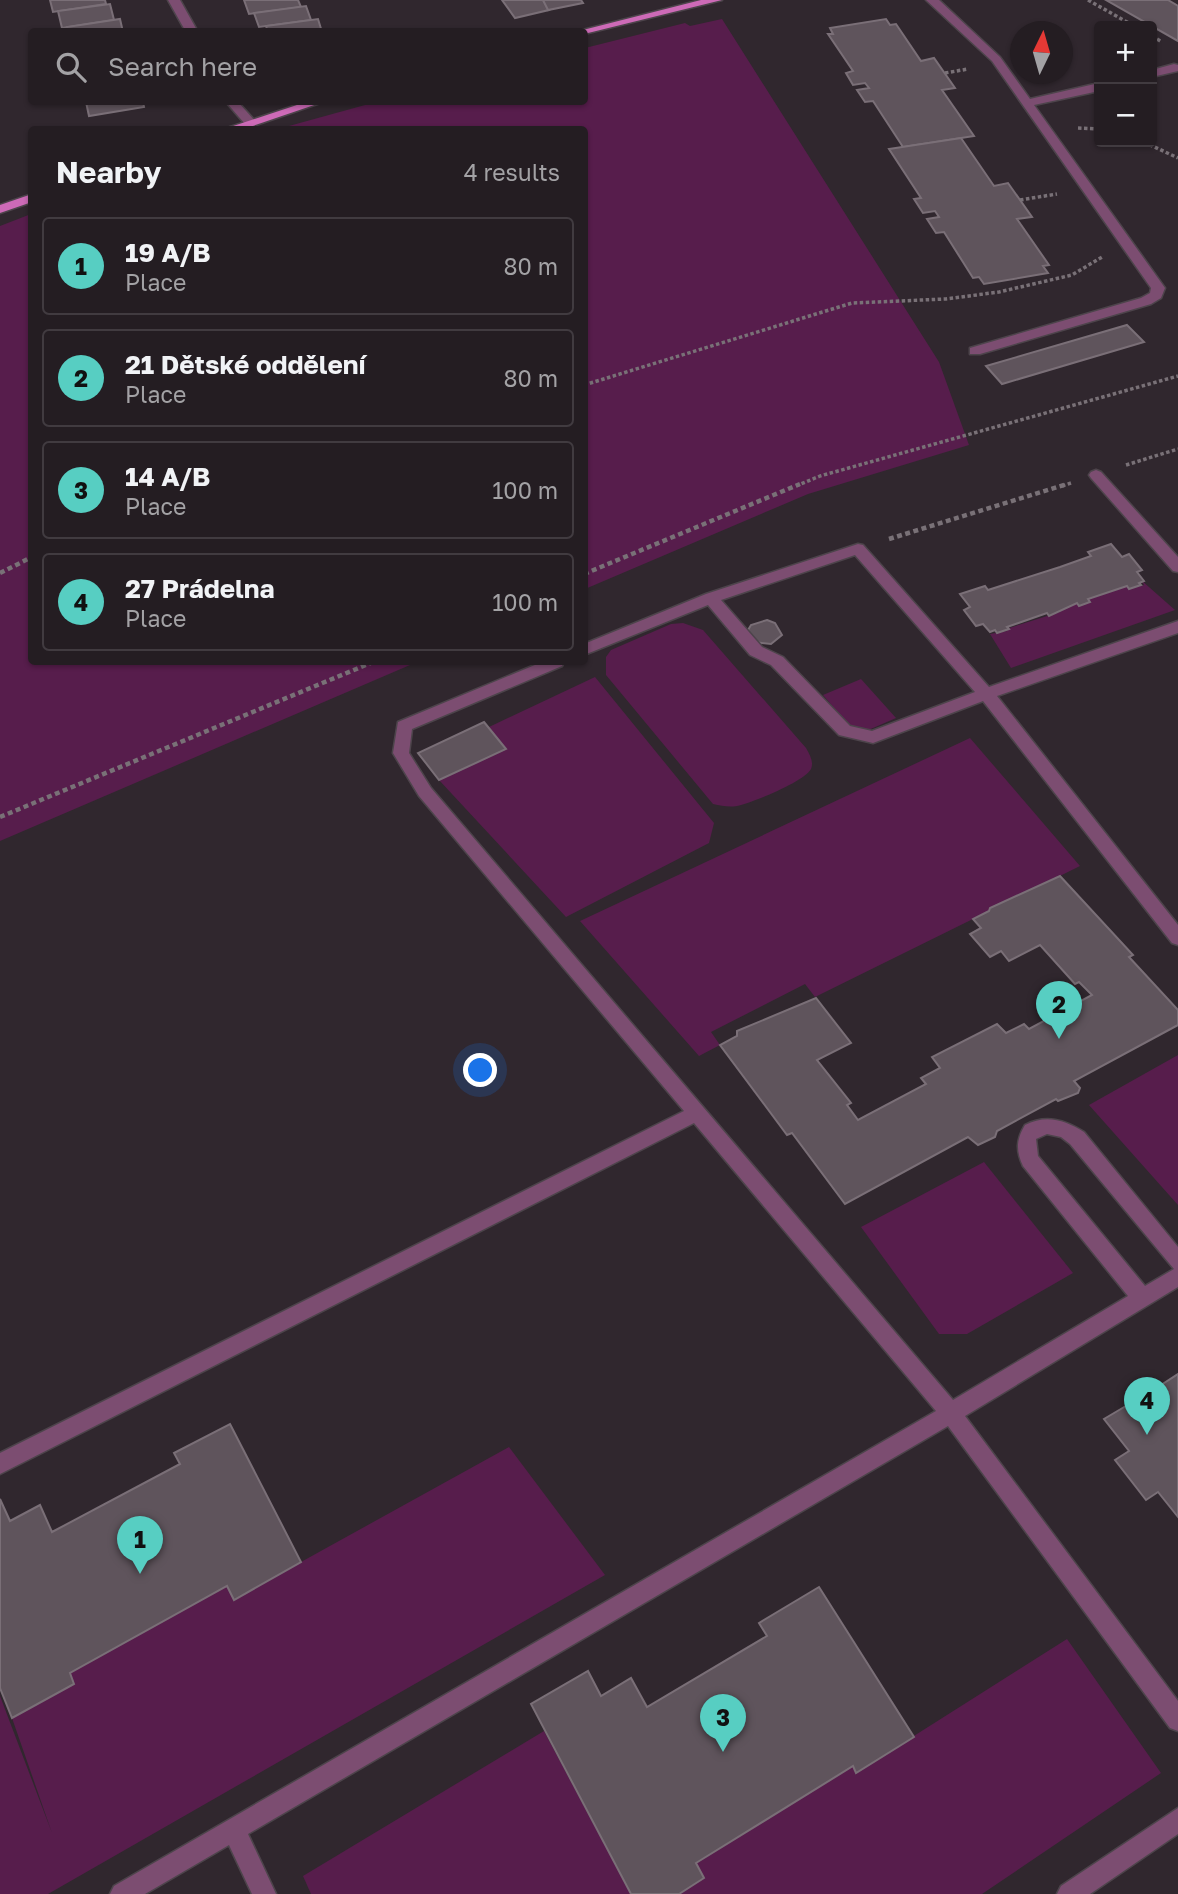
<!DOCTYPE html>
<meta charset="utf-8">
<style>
body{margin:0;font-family:"Golos Text",sans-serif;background:#302a2f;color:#f1f3f6}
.controls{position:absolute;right:21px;top:21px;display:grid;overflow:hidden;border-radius:7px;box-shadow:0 2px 5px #0004}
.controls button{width:63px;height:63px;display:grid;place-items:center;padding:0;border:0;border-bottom:2px solid #413b40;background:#241d22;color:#f1f3f6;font:35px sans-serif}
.compass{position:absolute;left:1010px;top:21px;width:63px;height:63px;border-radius:50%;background:#241d22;box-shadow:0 2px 5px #0004;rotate:5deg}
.you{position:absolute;left:481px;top:1071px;width:24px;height:24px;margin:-18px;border:5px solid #fff;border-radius:50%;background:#1a73e8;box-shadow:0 0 0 10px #1a73e833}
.badge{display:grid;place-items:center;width:46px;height:46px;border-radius:50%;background:#57cec2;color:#111;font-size:23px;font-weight:700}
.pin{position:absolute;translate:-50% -58px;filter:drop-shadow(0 2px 4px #0008)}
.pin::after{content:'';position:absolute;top:37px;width:24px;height:21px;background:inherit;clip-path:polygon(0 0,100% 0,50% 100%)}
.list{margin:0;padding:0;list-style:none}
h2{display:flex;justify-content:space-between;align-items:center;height:91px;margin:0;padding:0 28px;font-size:30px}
h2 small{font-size:23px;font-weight:400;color:#a3a2a5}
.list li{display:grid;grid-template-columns:46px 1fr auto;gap:21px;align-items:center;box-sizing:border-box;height:98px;margin:0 14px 14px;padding:0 14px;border:2px solid #413b40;border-radius:7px}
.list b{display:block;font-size:26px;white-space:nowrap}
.list p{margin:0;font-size:23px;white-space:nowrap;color:#a3a2a5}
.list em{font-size:23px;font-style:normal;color:#a3a2a5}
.icon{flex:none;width:38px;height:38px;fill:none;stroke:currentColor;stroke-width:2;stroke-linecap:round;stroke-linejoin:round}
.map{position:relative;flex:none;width:1178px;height:1894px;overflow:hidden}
.search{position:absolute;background:#241d22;box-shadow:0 2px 5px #0004;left:28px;top:28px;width:560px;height:77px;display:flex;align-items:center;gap:18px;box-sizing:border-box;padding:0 24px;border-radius:7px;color:#a3a2a5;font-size:26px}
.panel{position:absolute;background:#241d22;box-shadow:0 2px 5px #0004;left:28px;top:126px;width:560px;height:539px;border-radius:7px}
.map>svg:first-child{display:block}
</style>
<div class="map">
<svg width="1178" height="1894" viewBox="0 0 1178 1894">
<rect width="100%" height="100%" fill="#30272e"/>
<!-- green -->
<g fill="#571d4c">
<path d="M722,19L939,362L969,445L808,494L585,589L584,130L278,129L376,102H584L585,48L685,23L690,26Z"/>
<path d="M31,214L32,662H417L0,841V226Z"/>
<path d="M1141,580L1175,610L1011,668L990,634L1007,631L1006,629L1060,612L1058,609L1077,603L1079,606L1090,602L1088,599L1127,586L1129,589L1144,585Z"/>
<path d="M683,623L703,630L806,748C810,755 814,762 811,769C805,781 754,802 741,805C731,808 723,806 713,804L606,675V657L611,650L671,624Z"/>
<path d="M595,677L714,823L709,843L566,917L439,780L505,749L489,727Z"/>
<path d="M861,679L896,718L857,735L823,695Z"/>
<path d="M970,738L1080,866L815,997L805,984L711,1032L720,1045L699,1056L580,921Z"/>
<path d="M1178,1055V1205L1089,1105Z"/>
<path d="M984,1162L1073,1273L967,1334H939L861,1227Z"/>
<path d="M509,1447L605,1575L48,1894H0V1696L52,1833L12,1718L74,1684L70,1673L227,1586L234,1599Z"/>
<path d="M1067,1639L1161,1773L982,1894H679L704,1878L696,1863L853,1766L857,1772Z"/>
<path d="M544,1731L631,1894H311L303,1876Z"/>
</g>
<!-- building -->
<g fill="#5f545c" stroke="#7a6f77" stroke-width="2">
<path d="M50,0H105L106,4L53,12Z"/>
<path d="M244,0H298L301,7L249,14Z"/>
<path d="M502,0H543L549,10L515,18Z"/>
<path d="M543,0H581L583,3L548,10Z"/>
<path d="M1106,0H1168L1178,6V41Z"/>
<path d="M110,4L114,20L62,28L58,11Z"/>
<path d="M306,6L311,20L259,27L254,13Z"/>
<path d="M120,19L123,32H68L67,27Z"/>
<path d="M318,19L322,32H268L266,26Z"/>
<path d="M886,19L890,25L896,24L921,61L934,58L955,88L942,90L974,136L903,147L873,101L865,102L857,90L869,88L865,83L853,85L846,73L853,71L828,34H833L830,28Z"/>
<path d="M86,102H143L144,107L89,116Z"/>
<path d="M961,138L994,186L1008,183L1032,217L1017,219L1049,265L1043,266L1048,273L984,284L979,277L973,278L944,232L936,233L927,219L939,217L935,211L923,213L914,199L921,198L889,149Z"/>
<path d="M1127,325L1144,342L1002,384L986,366Z"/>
<path d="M1111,544L1122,557L1129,554L1142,570L1137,572L1144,581L1139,583L1141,585L1129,589L1127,586L1088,599L1090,602L1079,606L1077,603L1049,616L1047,613L1007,627L1009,629L997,633L995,630L990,632L983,624L976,626L964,610L970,607L960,594L985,586L988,590L1060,567L1091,556L1088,552Z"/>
<path d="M767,620L775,623L782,635L771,644L754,642L748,630L751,625Z"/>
<path d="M484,722L506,749L439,780L418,753Z"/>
<path d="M1060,876L1133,955L1129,957L1178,1010V1025L1074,1081L1080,1088L1078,1093L1058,1101L1056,1099L997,1131L995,1137L978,1145L968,1137L845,1204L792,1133L787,1135L720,1045L737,1036V1031L816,998L851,1043L817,1060L851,1103L847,1105L858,1120L926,1084L921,1078L940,1068L932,1057L997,1024L1006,1033L1024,1024L1029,1029L1092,995L1079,982L1075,984L1040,945L1009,961L1001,951L990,957L970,934L981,928L973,919L989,911L990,908Z"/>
<path d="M1178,1374V1517L1158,1492L1146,1500L1115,1460L1129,1451L1104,1419L1131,1403L1133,1406L1160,1390L1158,1387Z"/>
<path d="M230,1424L301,1562L234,1600L227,1586L70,1673L74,1684L12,1718L0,1688V1499L10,1521L40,1505L52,1532L180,1464L174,1453Z"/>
<path d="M819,1587L914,1737L856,1773L853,1766L696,1863L704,1878L679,1894H631L531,1704L588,1671L601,1696L631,1678L647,1707L767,1636L759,1623Z"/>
</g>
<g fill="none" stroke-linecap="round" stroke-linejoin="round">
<defs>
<g id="minor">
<path d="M168,0H180L198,32H186Z"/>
<path d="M926,0H939L1000,57L1030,99L1099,83V91L1034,105L1165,288L1161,298L1151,304L980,354H970V348L1141,298L1150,293L1151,288L992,61Z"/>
<path d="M1174,64L1178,65V71L1152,77V70Z"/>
<path d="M226,102H238L255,121L253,124H245Z"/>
<path d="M1096,470L1101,472L1178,557V572L1173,571L1091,478L1089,475L1091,472Z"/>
<path d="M858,544L863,545L989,687L1178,621V633L997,696L1178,925V945L1172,943L983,701L873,743L839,735L771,665L750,655L708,605L584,655V644L706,594ZM855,555L975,692L872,731L850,726L783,657L762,647L721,600Z"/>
<path d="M542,662H564L562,666L412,729L409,753L431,788L953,1400L1128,1296L1023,1166C1016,1151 1016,1140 1025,1125C1046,1114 1065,1120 1084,1132L1178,1247V1287L965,1416L1178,1701V1731L1170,1728L948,1426L248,1834L276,1894H252L229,1845L145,1894H110L114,1886L936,1411L694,1123L0,1474V1453L684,1111L419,796L393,753L398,722ZM1047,1134L1061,1137L1070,1144L1174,1269L1145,1286L1038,1156L1036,1139Z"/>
<path d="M1178,1808V1834L1090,1894H1057L1061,1886Z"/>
</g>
<g id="major">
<path d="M701,0H722L584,34V32H575Z"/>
<path d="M306,102H323L241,130H221Z"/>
<path d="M32,194V202L0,213V205Z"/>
</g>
</defs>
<!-- minor casing -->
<use href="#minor" stroke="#4d444b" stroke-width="3"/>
<!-- major casing -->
<use href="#major" stroke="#4d444b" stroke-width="3"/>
<!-- path-far1 -->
<g stroke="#797177" stroke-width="3.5" stroke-dasharray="3.5 2.5" stroke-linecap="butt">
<path d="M1088,0L1134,26"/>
<path d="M1152,36L1162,42"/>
<path d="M945,73L968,69"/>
<path d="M1078,128L1099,129"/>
<path d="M1144,142L1178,158"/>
<path d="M1020,200L1057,194"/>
<path d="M584,385L852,303L946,299L999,292L1072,275L1102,257"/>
<path d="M1126,465L1178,449"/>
<path d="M796,486L820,476L1178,376"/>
<path d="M1062,486L1071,483"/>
</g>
<!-- path -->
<g stroke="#797177" stroke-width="4.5" stroke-dasharray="5 3.5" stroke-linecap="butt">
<path d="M889,539L1067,484"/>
<path d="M0,573L32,557"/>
<path d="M584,574L800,484"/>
<path d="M0,817L373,662"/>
</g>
<!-- minor -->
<use href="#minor" fill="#7c4d71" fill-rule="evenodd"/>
<!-- major -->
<use href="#major" fill="#cd6ab7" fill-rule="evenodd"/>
</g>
</svg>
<div class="controls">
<button>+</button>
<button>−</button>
</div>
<svg class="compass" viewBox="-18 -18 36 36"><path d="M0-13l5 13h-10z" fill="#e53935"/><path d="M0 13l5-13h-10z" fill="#a3a2a5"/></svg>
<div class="you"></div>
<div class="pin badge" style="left:140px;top:1574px">1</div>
<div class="pin badge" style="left:1059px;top:1039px">2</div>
<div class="pin badge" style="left:723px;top:1752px">3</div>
<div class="pin badge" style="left:1147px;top:1435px">4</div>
<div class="search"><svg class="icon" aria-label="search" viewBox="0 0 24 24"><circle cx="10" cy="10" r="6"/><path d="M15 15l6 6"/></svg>Search here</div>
<section class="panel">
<h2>Nearby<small>4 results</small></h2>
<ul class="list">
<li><span class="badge">1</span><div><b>19 A/B</b><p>Place</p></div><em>80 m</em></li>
<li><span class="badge">2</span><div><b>21 Dětské oddělení</b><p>Place</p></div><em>80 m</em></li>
<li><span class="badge">3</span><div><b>14 A/B</b><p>Place</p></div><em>100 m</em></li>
<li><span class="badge">4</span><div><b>27 Prádelna</b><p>Place</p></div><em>100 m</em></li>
</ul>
</section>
</div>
